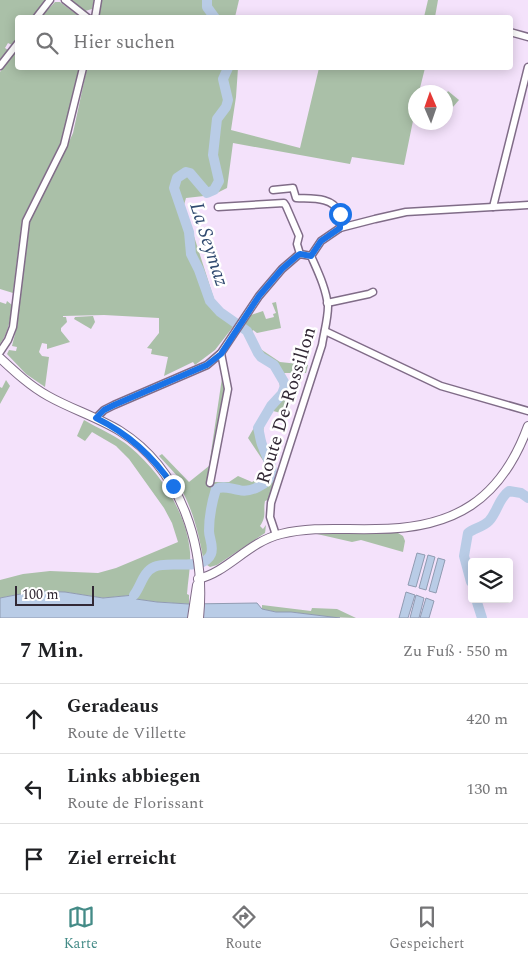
<!DOCTYPE html>
<html lang="de">
<meta charset="utf-8">
<style>
body{margin:0;font-family:Spectral,serif;background:#f2f2f2;color:#202124}
.controls{position:absolute;right:15px;bottom:15px;display:grid;overflow:hidden;border-radius:5px;box-shadow:0 2px 12px #0003}
.controls button{width:45px;height:45px;display:grid;place-items:center;padding:0;border:0;border-bottom:1px solid #e0e0e0;background:#fff;color:#202124;font:25px sans-serif}
.compass{position:absolute;left:408px;top:85px;width:45px;height:45px;border-radius:50%;background:#fff;box-shadow:0 2px 12px #0003;rotate:358deg}
.scale{position:absolute;left:15px;bottom:12px;width:79px;box-sizing:border-box;padding-left:5px;border:2px solid #322935;border-top:0;font-size:14px;line-height:18px;white-space:nowrap;color:#322935;-webkit-text-stroke:4px #fff;paint-order:stroke}
.stop{position:absolute;width:15px;height:15px;margin:-11px;border:4px solid #1a73e8;border-radius:50%;background:#fff}
.stop.end{background:#1a73e8;border-color:#fff;box-shadow:0 1px 5px #0008}
.list{margin:0;padding:0;list-style:none}
h2{display:flex;justify-content:space-between;align-items:center;height:65px;margin:0;padding:0 20px;font-size:21px}
h2 small{font-size:16px;font-weight:400;color:#757577}
.list li{display:grid;grid-template-columns:32px 1fr auto;gap:15px;align-items:center;box-sizing:border-box;height:70px;padding:0 20px;border-top:1px solid #e0e0e0}
.list b{display:block;font-size:19px;white-space:nowrap}
.list p{margin:0;font-size:16px;white-space:nowrap;color:#757577}
.list em{font-size:16px;font-style:normal;color:#757577}
.icon{flex:none;width:28px;height:28px;fill:none;stroke:currentColor;stroke-width:2;stroke-linecap:round;stroke-linejoin:round}
.map{position:relative;flex:none;width:528px;height:618px;overflow:hidden}
.search{position:absolute;background:#fff;box-shadow:0 2px 12px #0003;left:15px;right:15px;top:15px;height:55px;display:flex;align-items:center;gap:12px;box-sizing:border-box;padding:0 18px;border-radius:5px;color:#757577;font-size:19px}
.sheet{height:275px;background:#fff}
nav{display:flex;justify-content:space-around;align-items:center;box-sizing:border-box;height:70px;border-top:1px solid #e0e0e0;background:#fff;font-size:14px;color:#757577}
nav a{display:grid;justify-items:center;gap:2px}
nav .on{color:#448b87}
.map>svg:first-child{display:block}
</style>
<div class="map">
<svg width="528" height="618" viewBox="0 0 528 618">
<rect width="100%" height="100%" fill="#f4e2fb"/>
<!-- green -->
<g fill="#aac0a8">
<path d="M0,0H46L33,17L18,18L17,38L12,45L8,43L5,48L8,50L0,61Z"/>
<path d="M71,0H94L92,9L85,11Z"/>
<path d="M102,0H239L235,17H99Z"/>
<path d="M428,0H438L435,17H424Z"/>
<path d="M55,2H60L80,17H41Z"/>
<path d="M17,49L18,68H80L64,136L22,220L13,293L0,289V72Z"/>
<path d="M87,68H238L236,97L231,130L300,148L319,68H425L419,92H416L415,111L404,165L352,157L350,164L233,143L227,188L213,195L186,198L184,205L216,305L215,308L227,319L236,323L215,350L195,365L193,362L164,376L168,357L151,354L152,349L147,348L159,333V318L104,315L63,316V317H66L67,322L61,328V331L70,342L47,349V344L42,343L39,352L42,356L49,357L45,387L26,374L7,354L9,350L16,351L17,347L12,346L17,326L30,220L68,144L73,133Z"/>
<path d="M448,91L459,100L446,115V94Z"/>
<path d="M7,301L12,305C10,319 9,332 0,344V302L6,304Z"/>
<path d="M276,302L281,328L257,333L253,330L251,333L244,325L251,315L263,311L266,319L274,317L273,314L276,313L272,303Z"/>
<path d="M93,316L95,322L91,329L74,319L75,317Z"/>
<path d="M259,348L280,362L308,365L306,373H284L288,399L285,414L273,411C255,428 266,448 276,466L273,475L276,476L268,500L265,501C263,511 267,516 260,526L263,529L266,525L265,533L217,565L210,567L204,563C199,534 193,509 178,483L179,478L159,456L162,454L189,482L209,466L223,371L226,389L208,482H229L238,476L252,482L263,476L266,465L248,438L263,412L282,399L278,375L255,353Z"/>
<path d="M6,380L10,386L0,404V387L2,388Z"/>
<path d="M84,420C99,429 117,436 130,447C160,472 187,513 190,552C191,566 188,580 187,594L189,595V604L157,602L136,599L134,595L103,598L65,592L36,591L0,598V580L23,574L50,571L98,573L116,568L178,542L172,523L164,508L129,459L116,446L92,432L85,441L77,436Z"/>
<path d="M333,531L398,533L403,536L405,541L403,552L361,540L352,542L317,534V532Z"/>
<path d="M262,605L311,611L312,608L337,609L356,618L328,617L291,612H276L262,609Z"/>
</g>
<!-- water -->
<g fill="#b9cce6" stroke="#909bb1">
<path d="M417,553L425,555L416,587L408,585Z"/>
<path d="M428,555L435,557L426,590L419,588Z"/>
<path d="M438,558L445,560L436,593L429,591Z"/>
<path d="M36,591L65,592L103,598L134,595L136,599L157,602L189,604L257,603L262,609L276,612H291L340,618H0V598Z"/>
<path d="M406,592L415,595L408,618H399Z"/>
<path d="M416,595L424,598L419,618H410Z"/>
<path d="M426,598L434,601L429,618H420Z"/>
</g>
<g fill="none" stroke-linecap="round" stroke-linejoin="round">
<!-- river -->
<g stroke="#b9cce6" stroke-width="10">
<path d="M207,0V7L215,18"/>
<path d="M471,582L464,556L468,533C474,528 483,527 489,521C498,511 498,499 509,491L521,493L528,498"/>
<path d="M134,595C141,586 143,572 154,567C168,560 204,572 211,554C214,546 209,538 209,531C209,517 212,502 216,489C223,485 231,489 239,490C246,492 252,490 258,487C282,475 269,465 263,447C260,441 260,434 258,428L271,406L282,394L285,386L284,382L274,365L261,357L258,353L247,331L220,312L210,301L199,270L191,254L189,232L174,188L177,178L186,172L190,173L207,193L214,190L219,181L213,155L217,119L226,107L228,100L223,79L228,68"/>
<path d="M476,599L482,618"/>
</g>
<defs>
<g id="minor">
<path d="M65,0L88,18"/>
<path d="M36,18L50,0"/>
<path d="M95,18L98,0"/>
<path d="M510,32L528,37"/>
<path d="M0,66L18,43"/>
<path d="M273,190L293,188L296,198C310,199 332,196 339,212C341,217 340,224 340,228"/>
<path d="M218,207L284,203L286,206L299,236L297,244L300,254"/>
<path d="M493,207L528,67"/>
<path d="M311,256L321,241L340,228L375,219L406,212L528,205"/>
<path d="M327,303L369,294L373,292"/>
<path d="M325,331L441,386L528,411"/>
<path d="M0,352L8,340L13,327L26,221L64,145L83,68"/>
<path d="M96,418L104,410L114,405L207,365L221,353L259,296L282,269L297,256L300,254L311,256"/>
<path d="M210,483L228,389L221,353"/>
<path d="M276,535L270,517L271,503L322,345C324,332 328,319 328,306C326,288 318,272 311,256"/>
</g>
<g id="major">
<path d="M0,358C15,372 30,386 48,396C71,409 97,417 120,431C182,470 206,548 199,618"/>
<path d="M198,579C228,572 248,542 281,534C313,526 345,530 376,529C454,529 501,500 528,426"/>
<path d="M192,618L197,585"/>
</g>
</defs>
<!-- minor casing -->
<use href="#minor" stroke="#806c88" stroke-width="9"/>
<!-- major casing -->
<use href="#major" stroke="#806c88" stroke-width="10"/>
<!-- minor -->
<use href="#minor" stroke="#fff" stroke-width="6"/>
<!-- major -->
<use href="#major" stroke="#fff" stroke-width="8"/>
</g>
<g fill="none" stroke-linecap="round" stroke-linejoin="round">
<!-- route -->
<path stroke="#1a73e8" stroke-width="6" d="M173,486C153,456 129,434 96,418L104,410L114,405L207,365L221,354L259,296L282,269L297,256L300,254L311,256L321,241L340,228V214"/>
</g>
<g text-anchor="middle" stroke-width="5" stroke-linejoin="round" paint-order="stroke">
<!-- street labels -->
<g font-size="19" fill="#322935" stroke="#fff">
<text transform="translate(285 405) rotate(-73)" y="7">Route De-Rossillon</text>
</g>
<!-- water labels -->
<g font-size="20" font-style="italic" fill="#2f496f" stroke="#fff">
<text transform="translate(210 244) rotate(72)" y="7">La Seymaz</text>
</g>
</g>
</svg>
<div class="controls">
<button><svg class="icon" aria-label="layers" viewBox="0 0 24 24"><path d="M12 4l9 5-9 5-9-5zM3 14l9 5 9-5"/></svg></button>
</div>
<svg class="compass" viewBox="-18 -18 36 36"><path d="M0-13l5 13h-10z" fill="#e53935"/><path d="M0 13l5-13h-10z" fill="#757577"/></svg>
<div class="scale">100 m</div>
<div class="stop" style="left:340px;top:214px"></div>
<div class="stop end" style="left:173px;top:486px"></div>
<div class="search"><svg class="icon" aria-label="search" viewBox="0 0 24 24"><circle cx="10" cy="10" r="6"/><path d="M15 15l6 6"/></svg>Hier suchen</div>
</div>
<section class="sheet">
<h2>7 Min.<small>Zu Fuß · 550 m</small></h2>
<ul class="list">
<li><svg class="icon" aria-label="ahead" viewBox="0 0 24 24"><path d="M12 20V5M6 11l6-6 6 6"/></svg><div><b>Geradeaus</b><p>Route de Villette</p></div><em>420 m</em></li>
<li><svg class="icon" aria-label="left" viewBox="0 0 24 24"><path d="M17 20v-9H6M10 6l-5 5 5 5"/></svg><div><b>Links abbiegen</b><p>Route de Florissant</p></div><em>130 m</em></li>
<li><svg class="icon" aria-label="arrive" viewBox="0 0 24 24"><path d="M6 21V4h12l-3 4 3 4H6"/></svg><div><b>Ziel erreicht</b></div></li>
</ul>
</section>
<nav>
<a class="on"><svg class="icon" aria-label="map" viewBox="0 0 24 24"><path d="M3 6l6-2 6 2 6-2v14l-6 2-6-2-6 2zM9 4v14M15 6v14"/></svg>Karte</a>
<a><svg class="icon" aria-label="directions" viewBox="0 0 24 24"><path d="M12 3l9 9-9 9-9-9zM9 14v-3h6M13 9l2 2-2 2"/></svg>Route</a>
<a><svg class="icon" aria-label="saved" viewBox="0 0 24 24"><path d="M7 4h10v16l-5-4-5 4z"/></svg>Gespeichert</a>
</nav>
